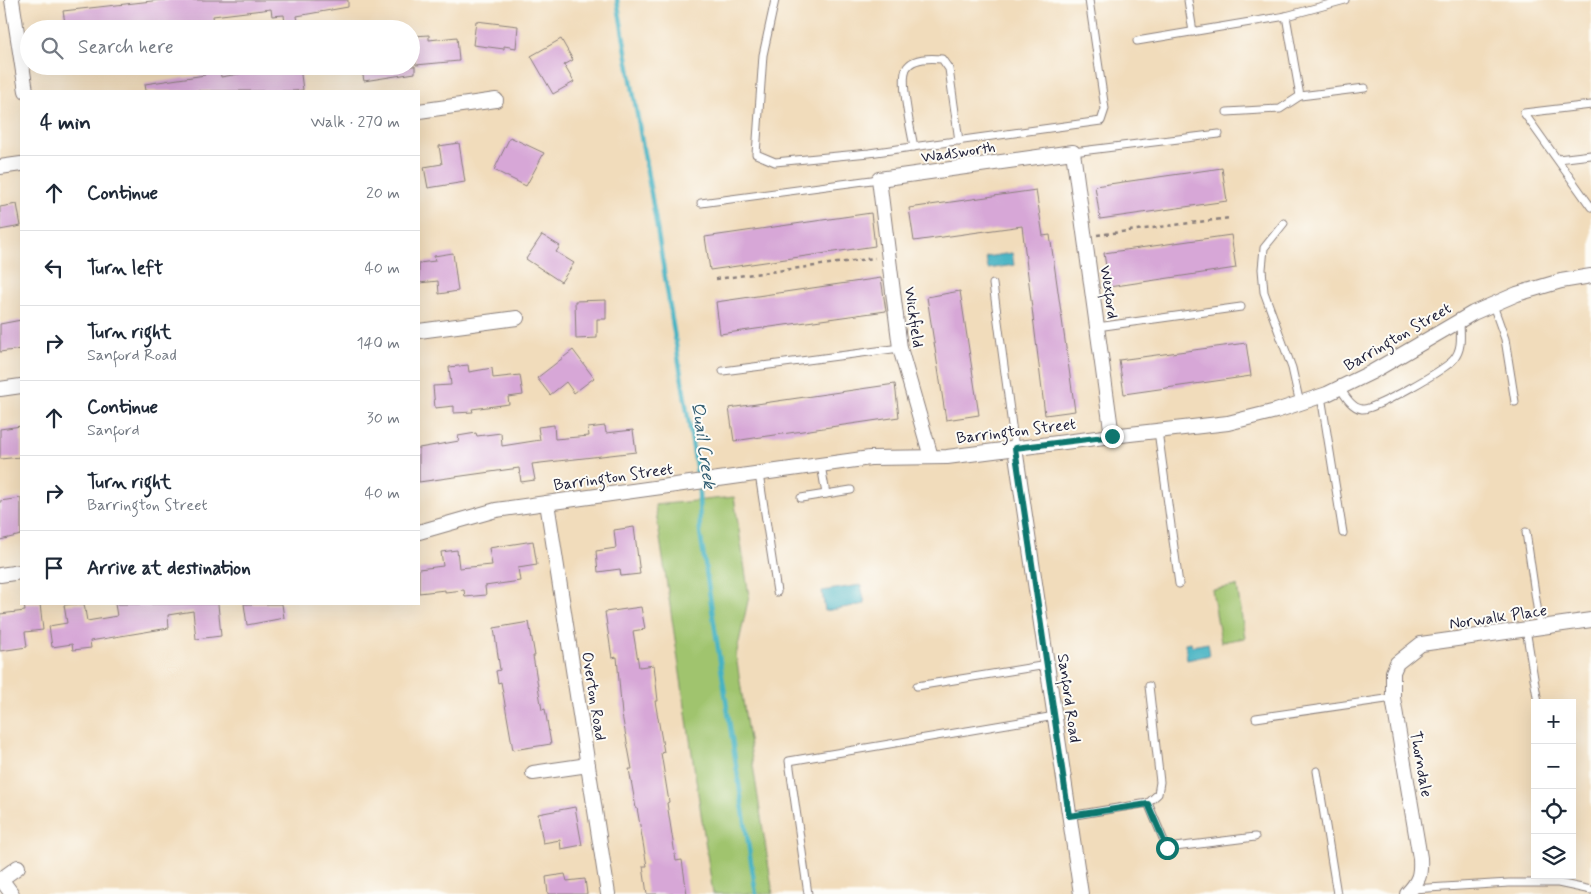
<!DOCTYPE html>
<meta charset="utf-8">
<style>
body{margin:0;font-family:Mynerve,sans-serif;background:#f6f6f7;color:#1f2937}
.controls{position:absolute;right:15px;bottom:15px;display:grid;overflow:hidden;border-radius:0px;box-shadow:0 5px 20px #0002}
.controls button{width:45px;height:45px;display:grid;place-items:center;padding:0;border:0;border-bottom:1px solid #e0e1e3;background:#fff;color:#1f2937;font:25px sans-serif}
.stop{position:absolute;width:15px;height:15px;margin:-11px;border:4px solid #0f766e;border-radius:50%;background:#fff}
.stop.end{background:#0f766e;border-color:#fff;box-shadow:0 1px 5px #0008}
.list{margin:0;padding:0;list-style:none}
h2{display:flex;justify-content:space-between;align-items:center;height:65px;margin:0;padding:0 20px;font-size:21px}
h2 small{font-size:16px;font-weight:400;color:#747a83}
.list li{display:grid;grid-template-columns:32px 1fr auto;gap:15px;align-items:center;box-sizing:border-box;height:75px;padding:0 20px;border-top:1px solid #e0e1e3}
.list b{display:block;font-size:19px;white-space:nowrap}
.list p{margin:0;font-size:16px;white-space:nowrap;color:#747a83}
.list em{font-size:16px;font-style:normal;color:#747a83}
.icon{flex:none;width:28px;height:28px;fill:none;stroke:currentColor;stroke-width:2;stroke-linecap:round;stroke-linejoin:round}
.map{position:relative;flex:none;width:1591px;height:894px;overflow:hidden}
.search{position:absolute;background:#fff;box-shadow:0 5px 20px #0002;left:20px;top:20px;width:400px;height:55px;display:flex;align-items:center;gap:12px;box-sizing:border-box;padding:0 18px;border-radius:28px;color:#747a83;font-size:19px}
.panel{position:absolute;background:#fff;box-shadow:0 5px 20px #0002;left:20px;top:90px;width:400px;height:515px;border-radius:0px}
.map>svg:first-child{display:block}
</style>
<div class="map">
<svg width="1591" height="894" viewBox="0 0 1591 894">
<rect width="100%" height="100%" fill="#fdfcf7"/>
<filter id="ink" filterUnits="userSpaceOnUse"><feTurbulence type="fractalNoise" baseFrequency=".02" numOctaves="2"/><feDisplacementMap in="SourceGraphic" scale="10" xChannelSelector="R" yChannelSelector="G"/><feConvolveMatrix kernelMatrix="1 2 1 2 8 2 1 2 1" color-interpolation-filters="sRGB"/></filter>
<filter id="wash" filterUnits="userSpaceOnUse"><feTurbulence type="fractalNoise" baseFrequency=".0096" numOctaves="4" result="noise"/><feDisplacementMap in="SourceGraphic" scale="20" xChannelSelector="R" yChannelSelector="G"/><feGaussianBlur stdDeviation="1.12" result="paint"/><feColorMatrix in="noise" values="0 0 0 0 0 0 0 0 0 0 0 0 0 0 0 0 0 1.4 0 .05"/><feComposite in="paint" operator="in"/></filter>
<g filter="url(#wash)">
<rect width="100%" height="100%" fill="#f1dcbb"/>
<!-- green -->
<g fill="#a0c46e" stroke="#617354">
<path d="M734,497L749,596L736,656L773,894H713L655,505Z"/>
<path d="M1237,586L1245,638L1221,642L1212,590Z"/>
</g>
<!-- water -->
<g fill="#45b2c2" stroke="#346a7e">
<path d="M1012,253L1014,265L988,269L986,257Z"/>
<path d="M861,585L865,604L825,611L822,591Z"/>
<path d="M1191,642L1192,646L1208,643L1210,655L1187,660L1185,643Z"/>
</g>
<g fill="none" stroke-linecap="round" stroke-linejoin="round">
<!-- stream -->
<path stroke="#45b2c2" stroke-width="4.5" d="M617,0L655,216L696,466L699,493L700,532L756,894"/>
</g>
<g id="blocks">
<!-- building -->
<g fill="#d7a7d7">
<path d="M161,0H348V7L297,16L298,22L285,24L284,15L272,16L271,9L213,16L214,24L168,29H155L154,25L123,29H66L63,11Z"/>
<path d="M476,21L518,26L516,48L504,46V49L473,45Z"/>
<path d="M429,35V40L457,37L459,61L416,65L413,36Z"/>
<path d="M561,39L573,60L564,65L574,82L553,94L531,56Z"/>
<path d="M255,66H273L274,71L300,67L303,90L294,91H146L145,84L205,75L204,72L220,70L221,77L256,71Z"/>
<path d="M361,66H415V73L364,81Z"/>
<path d="M510,137L544,153L526,186L494,170Z"/>
<path d="M459,143L465,182L428,188L424,167L442,164L439,146Z"/>
<path d="M1222,168L1227,201L1100,219L1095,186Z"/>
<path d="M1036,190L1043,236L1050,235L1075,411L1045,415L1022,226L914,241L909,208Z"/>
<path d="M17,204L21,226L0,230V207Z"/>
<path d="M871,213L875,246L710,270L705,237Z"/>
<path d="M542,235L560,246L556,252L574,263L561,282L526,259Z"/>
<path d="M1231,235L1236,268L1109,287L1104,253Z"/>
<path d="M453,253L458,291L439,294L438,281L419,283V263L435,261L434,256Z"/>
<path d="M881,278L886,311L720,334L716,302Z"/>
<path d="M960,291L979,415L946,420L927,297Z"/>
<path d="M606,300V319H597V338L576,339L575,301Z"/>
<path d="M21,320V349L0,352V324Z"/>
<path d="M1246,343L1251,376L1124,394L1119,360Z"/>
<path d="M573,350L594,378L574,393L566,382L550,395L537,378Z"/>
<path d="M468,365L469,372L492,368L493,378L520,375L523,395L508,397L509,404L472,409L473,412L454,413V406L435,408L433,386L451,385L449,367Z"/>
<path d="M895,384L899,417L734,441L729,408Z"/>
<path d="M554,425L555,439L589,436L588,428L605,426L606,433L633,430L636,452L532,464L535,480L521,482L519,468L419,482V448L459,441L458,436L476,433L477,436L501,433L502,446L540,440L538,427Z"/>
<path d="M21,426V457L0,459V429Z"/>
<path d="M21,498V535L0,540V501Z"/>
<path d="M634,527L640,574L621,576L620,569L598,572L596,551L616,548L614,530Z"/>
<path d="M533,541L537,565L518,568L520,581L485,586L486,595L465,597L464,590L445,592V590L419,593V569L443,566L441,552L457,550L459,568L492,565L489,548Z"/>
<path d="M24,604H40L43,630L25,632L27,647L0,651V614L25,611Z"/>
<path d="M74,604H84L87,621L117,616L115,604H218L221,636L196,639L193,611L168,615L169,628L90,641L91,648L73,650L72,644L52,647L49,626L67,623L64,605Z"/>
<path d="M244,604H282L284,618L247,625Z"/>
<path d="M641,607L645,629L633,631L639,667L654,665L658,701H655L664,752L661,753L669,802L667,803L676,861L682,860L687,894H647L643,866H647L637,808H636L629,769H632L622,715L617,657L612,658L605,612Z"/>
<path d="M529,622L535,656H533L542,710L545,709L551,744L513,750L501,682L498,683L496,671L500,670L494,628Z"/>
<path d="M575,807L582,845L561,849L560,840L543,843L538,814Z"/>
<path d="M565,874L567,881L585,879L587,894H548L546,877Z"/>
</g>
</g>
</g>
<g filter="url(#ink)">
<use href="#blocks" fill-opacity="0" stroke="#8a7f7b" stroke-width="1"/>
<g fill="none" stroke-linecap="round" stroke-linejoin="round">
<defs>
<g id="lane">
<path d="M775,0L763,55L756,154L775,162L869,153L1101,121L1105,109L1089,0"/>
<path d="M1188,0L1193,32"/>
<path d="M1286,16L1300,96L1365,88"/>
<path d="M1137,41L1286,16L1345,0"/>
<path d="M1591,105L1524,113L1591,207"/>
<path d="M1227,112L1280,109L1300,96"/>
<path d="M914,147C911,131 900,82 906,69C912,57 932,58 942,59L949,69L959,141"/>
<path d="M1073,152L1219,134"/>
<path d="M1558,159L1591,155"/>
<path d="M701,203L879,179"/>
<path d="M1284,223L1264,248L1262,269L1264,292L1292,368L1300,404"/>
<path d="M993,284L1015,448"/>
<path d="M1493,305L1505,339L1515,402"/>
<path d="M1097,327L1241,307"/>
<path d="M723,371L900,348"/>
<path d="M1340,388C1345,396 1352,408 1362,409C1373,411 1446,369 1454,359C1463,348 1460,334 1460,321"/>
<path d="M1321,396L1343,533"/>
<path d="M1158,431L1179,584"/>
<path d="M821,465L826,494"/>
<path d="M759,474L777,592"/>
<path d="M801,498L851,490"/>
<path d="M1526,532L1540,627"/>
<path d="M1526,629L1538,703"/>
<path d="M917,686L1047,665"/>
<path d="M1256,718L1393,698"/>
<path d="M1317,771L1337,894"/>
<path d="M1148,803L1158,794L1160,782L1149,686"/>
<path d="M1069,816L1148,803L1167,848L1255,837"/>
<path d="M1412,889L1509,883H1558L1591,890"/>
<path d="M808,894L789,761L1055,716"/>
</g>
<g id="street">
<path d="M12,0L26,91"/>
<path d="M419,111L496,100"/>
<path d="M0,167L21,164"/>
<path d="M419,331L517,318"/>
<path d="M0,389L21,386"/>
<path d="M1015,448L1081,894"/>
<path d="M931,457L900,348L879,179L1073,152L1112,436"/>
<path d="M547,503L608,894"/>
<path d="M419,532L496,510L870,458L947,457L1112,436L1228,423L1276,411L1327,394L1372,372L1473,313L1517,294L1561,281L1591,276"/>
<path d="M0,575L21,572"/>
<path d="M533,773L588,765"/>
<path d="M1,879L12,894"/>
<path d="M0,880L18,867"/>
<path d="M1407,894C1419,881 1421,875 1420,858L1393,698V672L1397,663L1421,644L1591,620"/>
</g>
</defs>
<!-- lane casing -->
<use href="#lane" stroke="#8a7f7b" stroke-width="9"/>
<!-- street casing -->
<use href="#street" stroke="#8a7f7b" stroke-width="16"/>
<!-- path -->
<g stroke="#8a7f7b" stroke-width="2.5" stroke-dasharray="4 4" stroke-linecap="butt">
<path d="M1097,235L1230,218"/>
<path d="M716,279L875,258"/>
</g>
<!-- lane -->
<use href="#lane" stroke="#fff" stroke-width="7"/>
<!-- street -->
<use href="#street" stroke="#fff" stroke-width="14"/>
</g>
</g>
<g fill="none" stroke-linecap="round" stroke-linejoin="round" filter="url(#ink)">
<!-- route -->
<path stroke="#0f766e" stroke-width="6" d="M1112,436L1015,448L1069,816L1148,804L1167,848"/>
</g>
<g text-anchor="middle" stroke-width="4" stroke-linejoin="round" paint-order="stroke">
<!-- street labels -->
<g font-size="16" fill="#22223b" stroke="#fdfcf7">
<text transform="translate(958 151) rotate(-8)" y="6">Wadsworth</text>
<text transform="translate(1110 292) rotate(82)" y="6">Wexford</text>
<text transform="translate(915 317) rotate(82)" y="6">Wickfield</text>
<text transform="translate(1397 336) rotate(-30)" y="6">Barrington Street</text>
<text transform="translate(1016 430) rotate(-7)" y="6">Barrington Street</text>
<text transform="translate(613 476) rotate(-8)" y="6">Barrington Street</text>
<text transform="translate(1498 616) rotate(-8)" y="6">Norwalk Place</text>
<text transform="translate(595 696) rotate(81)" y="6">Overton Road</text>
<text transform="translate(1070 698) rotate(82)" y="6">Sanford Road</text>
<text transform="translate(1422 764) rotate(80)" y="6">Thorndale</text>
</g>
<!-- water labels -->
<g font-size="18" font-style="italic" fill="#305c71" stroke="#fdfcf7">
<text transform="translate(704 445) rotate(82)" y="6">Quail Creek</text>
</g>
</g>
</svg>
<div class="controls">
<button>+</button>
<button>−</button>
<button><svg class="icon" aria-label="locate" viewBox="0 0 24 24"><circle cx="12" cy="12" r="6"/><path d="M12 2v4M12 18v4M2 12h4M18 12h4"/></svg></button>
<button><svg class="icon" aria-label="layers" viewBox="0 0 24 24"><path d="M12 4l9 5-9 5-9-5zM3 14l9 5 9-5"/></svg></button>
</div>
<div class="stop" style="left:1167px;top:848px"></div>
<div class="stop end" style="left:1112px;top:436px"></div>
<div class="search"><svg class="icon" aria-label="search" viewBox="0 0 24 24"><circle cx="10" cy="10" r="6"/><path d="M15 15l6 6"/></svg>Search here</div>
<section class="panel">
<h2>4 min<small>Walk · 270 m</small></h2>
<ul class="list">
<li><svg class="icon" aria-label="ahead" viewBox="0 0 24 24"><path d="M12 20V5M6 11l6-6 6 6"/></svg><div><b>Continue</b></div><em>20 m</em></li>
<li><svg class="icon" aria-label="left" viewBox="0 0 24 24"><path d="M17 20v-9H6M10 6l-5 5 5 5"/></svg><div><b>Turn left</b></div><em>40 m</em></li>
<li><svg class="icon" aria-label="right" viewBox="0 0 24 24"><path d="M7 20v-9h11M14 6l5 5-5 5"/></svg><div><b>Turn right</b><p>Sanford Road</p></div><em>140 m</em></li>
<li><svg class="icon" aria-label="ahead" viewBox="0 0 24 24"><path d="M12 20V5M6 11l6-6 6 6"/></svg><div><b>Continue</b><p>Sanford</p></div><em>30 m</em></li>
<li><svg class="icon" aria-label="right" viewBox="0 0 24 24"><path d="M7 20v-9h11M14 6l5 5-5 5"/></svg><div><b>Turn right</b><p>Barrington Street</p></div><em>40 m</em></li>
<li><svg class="icon" aria-label="arrive" viewBox="0 0 24 24"><path d="M6 21V4h12l-3 4 3 4H6"/></svg><div><b>Arrive at destination</b></div></li>
</ul>
</section>
</div>
